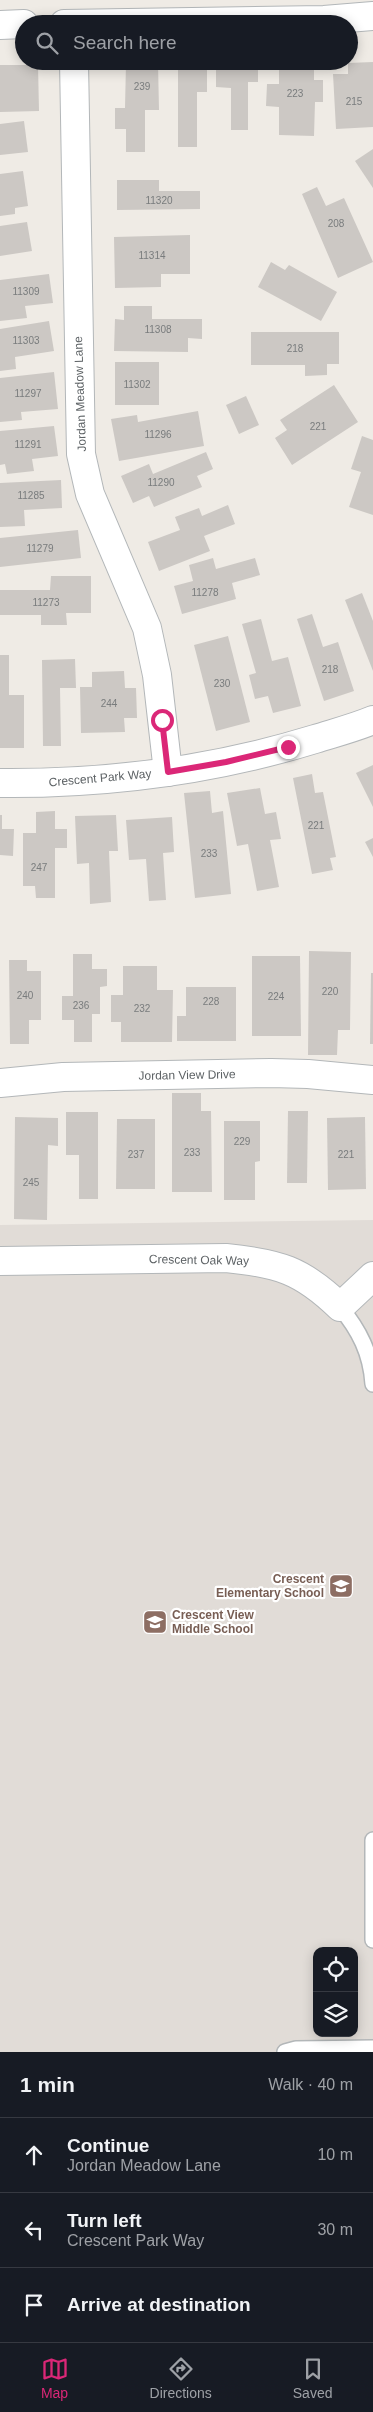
<!DOCTYPE html>
<meta charset="utf-8">
<style>
body{margin:0;font-family:Helvetica,sans-serif;background:#242831;color:#f1f3f6}
.controls{position:absolute;right:15px;bottom:15px;display:grid;overflow:hidden;border-radius:10px;box-shadow:0 2px 12px #0003}
.controls button{width:45px;height:45px;display:grid;place-items:center;padding:0;border:0;border-bottom:1px solid #363941;background:#171b24;color:#f1f3f6;font:25px sans-serif}
.stop{position:absolute;width:15px;height:15px;margin:-11px;border:4px solid #db2777;border-radius:50%;background:#fff}
.stop.end{background:#db2777;border-color:#fff;box-shadow:0 1px 5px #0008}
.list{margin:0;padding:0;list-style:none}
h2{display:flex;justify-content:space-between;align-items:center;height:65px;margin:0;padding:0 20px;font-size:21px}
h2 small{font-size:16px;font-weight:400;color:#9ea1a6}
.list li{display:grid;grid-template-columns:32px 1fr auto;gap:15px;align-items:center;box-sizing:border-box;height:75px;padding:0 20px;border-top:1px solid #363941}
.list b{display:block;font-size:19px;white-space:nowrap}
.list p{margin:0;font-size:16px;white-space:nowrap;color:#9ea1a6}
.list em{font-size:16px;font-style:normal;color:#9ea1a6}
.icon{flex:none;width:28px;height:28px;fill:none;stroke:currentColor;stroke-width:2;stroke-linecap:round;stroke-linejoin:round}
.map{position:relative;flex:none;width:373px;height:2052px;overflow:hidden}
.search{position:absolute;background:#171b24;box-shadow:0 2px 12px #0003;left:15px;right:15px;top:15px;height:55px;display:flex;align-items:center;gap:12px;box-sizing:border-box;padding:0 18px;border-radius:28px;color:#9ea1a6;font-size:19px}
.sheet{height:290px;background:#171b24}
nav{display:flex;justify-content:space-around;align-items:center;box-sizing:border-box;height:70px;border-top:1px solid #363941;background:#171b24;font-size:14px;color:#9ea1a6}
nav a{display:grid;justify-items:center;gap:2px}
nav .on{color:#db2777}
.map>svg:first-child{display:block}
</style>
<div class="map">
<svg width="373" height="2052" viewBox="0 0 373 2052">
<rect width="100%" height="100%" fill="#efebe5"/>
<!-- education -->
<path fill="#e1dcd7" fill-rule="evenodd" d="M373,1220V2052H0V1225ZM317,1951H354V2033H317Z"/>
<!-- building -->
<g fill="#ccc8c4">
<path d="M216,61H258V82H248V130H231V88L216,87Z"/>
<path d="M279,61H314V80H323V102H315L314,136L279,135V107L266,106L267,84H279Z"/>
<path d="M178,62H207V92H197V147H178Z"/>
<path d="M373,62V127L336,129L333,74H348V63Z"/>
<path d="M126,63H158L159,110H145V152H126V129H115V108H125Z"/>
<path d="M0,65H38L39,111L0,112Z"/>
<path d="M24,121L28,152L0,155V124Z"/>
<path d="M373,149V188L355,161Z"/>
<path d="M23,171L28,206L15,208V214L0,216V174Z"/>
<path d="M117,180H159V191H200V209L117,210Z"/>
<path d="M317,187L326,206L344,198L373,262L338,278L302,194Z"/>
<path d="M27,222L32,251L0,256V226Z"/>
<path d="M190,235V274H161V287L115,288L114,237Z"/>
<path d="M271,262L285,270L289,265L337,292L321,321L258,287Z"/>
<path d="M49,274L53,303L25,306L27,318L0,321V280Z"/>
<path d="M124,306H152V319H202V339L188,338V352L114,351L115,319L124,320Z"/>
<path d="M49,321L54,351L15,357L16,369L0,371V329Z"/>
<path d="M251,332H339V364H327V375L305,376V365H251Z"/>
<rect x="115" y="362" width="44" height="43"/>
<path d="M54,372L58,409L21,412L22,420L0,422V378Z"/>
<path d="M334,385L358,422L292,465L275,438L287,430L280,420Z"/>
<path d="M246,396L259,425L239,434L226,405Z"/>
<path d="M198,411L204,446L119,461L111,419L137,415L138,422Z"/>
<path d="M54,426L58,456L32,459L34,471L7,474L5,464L0,465V431Z"/>
<path d="M362,436L373,440V515L349,507L361,472L351,469Z"/>
<path d="M206,452L213,469L197,476L202,487L154,507L149,496L133,503L121,476L149,464L153,474Z"/>
<path d="M61,480L62,508L24,510L25,526L0,527V483Z"/>
<path d="M228,505L235,524L204,536L210,551L159,571L148,542L180,530L175,517L199,508L202,516Z"/>
<path d="M78,530L81,558L0,567V538Z"/>
<path d="M213,558L216,569L255,558L260,575L232,583L236,599L182,614L174,586L193,581L189,565Z"/>
<path d="M51,576H91V613H66L67,625H41V615H0V590H50Z"/>
<path d="M362,593L373,621V671L345,600Z"/>
<path d="M312,614L323,647L338,642L354,691L324,701L297,619Z"/>
<path d="M261,619L272,661L288,657L301,706L273,713L268,696L255,699L249,675L256,673L242,624Z"/>
<path d="M228,636L250,722L216,731L194,645Z"/>
<path d="M0,655H9V695H24V748H0Z"/>
<path d="M75,659L76,688H60L61,746H43L42,660Z"/>
<path d="M124,671L125,688H136L137,718H124L125,732L81,733L80,687H92V672Z"/>
<path d="M373,765V807L356,773Z"/>
<path d="M312,774L315,793L323,792L336,857L330,858L333,870L312,874L293,778Z"/>
<path d="M260,788L265,814L276,812L281,839L270,840L279,887L257,891L248,844L237,846L227,793Z"/>
<path d="M210,791L212,813L223,811L231,894L195,898L184,793Z"/>
<path d="M55,811V829H67V848H55V898H36L35,886H23V833H36V812Z"/>
<path d="M0,815H2V829H14L13,856L0,855Z"/>
<path d="M116,815L118,851H109L111,902L90,904L89,863L77,864L75,816Z"/>
<path d="M172,817L174,852L163,853L166,900L149,901L146,859L129,860L126,820Z"/>
<path d="M373,838V857L365,842Z"/>
<path d="M309,951L351,952L350,1030H338L337,1055H308Z"/>
<path d="M73,954H92V969H107V986L100,987V1014H92V1042H74V1020H62V996H73Z"/>
<path d="M252,956H300L301,1036H252Z"/>
<path d="M9,960H27V971H41V1020H29V1044H10Z"/>
<path d="M123,966H157V990H173L172,1042H121V1022H111V995H123Z"/>
<path d="M371,973H373V1044H370Z"/>
<path d="M186,987H236V1041H177V1016H186Z"/>
<path d="M172,1093H201V1111H211L212,1192H172Z"/>
<path d="M288,1111H308L307,1183H287Z"/>
<path d="M66,1112H98V1199H79V1155H66Z"/>
<path d="M15,1117L58,1118V1146L48,1145L47,1220L14,1219Z"/>
<path d="M365,1117L366,1189L328,1190L327,1118Z"/>
<path d="M117,1119H155V1189H116Z"/>
<path d="M224,1121H260V1161L255,1162V1200H224Z"/>
</g>
<g fill="none" stroke-linecap="round" stroke-linejoin="round">
<defs>
<g id="lane">
<path d="M340,1307C359,1330 371,1353 373,1384"/>
<path d="M373,1840V1940"/>
<path d="M285,2052L296,2049L373,2048"/>
</g>
<g id="street">
<path d="M64,24L324,20L373,16"/>
<path d="M0,25L24,24"/>
<path d="M74,61L81,454L90,494L147,628L157,675L168,772"/>
<path d="M0,783C106,784 214,770 315,739C334,733 354,728 373,720"/>
<path d="M0,1083L63,1077L271,1073L308,1074L373,1080"/>
<path d="M0,1261L226,1258C278,1263 302,1270 340,1307L373,1276"/>
</g>
</defs>
<!-- lane casing -->
<use href="#lane" stroke="#b3b7b9" stroke-width="18"/>
<!-- street casing -->
<use href="#street" stroke="#b3b7b9" stroke-width="30"/>
<!-- lane -->
<use href="#lane" stroke="#fff" stroke-width="15"/>
<!-- street -->
<use href="#street" stroke="#fff" stroke-width="28"/>
</g>
<g fill="none" stroke-linecap="round" stroke-linejoin="round">
<!-- route -->
<path stroke="#db2777" stroke-width="6" d="M162,720L168,772L226,762L288,747"/>
</g>
<!-- icons -->
<defs>
<symbol id="school-square" viewBox="-11 -11 22 22"><rect x="-9" y="-9" width="18" height="18" rx="4" fill="#8d6e63" stroke="#fff"/><path d="M0-5L7-2L0 1L-7-2ZM-4 1L0 2.5L4 1V4Q0 6-4 4Z" fill="#fff"/></symbol>
</defs>
<g fill-rule="evenodd">
<use href="#school-square" x="327" y="1572" width="28" height="28"/>
<use href="#school-square" x="141" y="1608" width="28" height="28"/>
</g>
<g text-anchor="middle" stroke-width="4.5" stroke-linejoin="round" paint-order="stroke">
<!-- number labels -->
<g font-size="10" fill="#797c7d">
<text x="142" y="90">239</text>
<text x="295" y="97">223</text>
<text x="354" y="105">215</text>
<text x="159" y="204">11320</text>
<text x="336" y="227">208</text>
<text x="152" y="259">11314</text>
<text x="26" y="295">11309</text>
<text x="158" y="333">11308</text>
<text x="26" y="344">11303</text>
<text x="295" y="352">218</text>
<text x="137" y="388">11302</text>
<text x="28" y="397">11297</text>
<text x="318" y="430">221</text>
<text x="158" y="438">11296</text>
<text x="28" y="448">11291</text>
<text x="161" y="486">11290</text>
<text x="31" y="499">11285</text>
<text x="40" y="552">11279</text>
<text x="205" y="596">11278</text>
<text x="46" y="606">11273</text>
<text x="330" y="673">218</text>
<text x="222" y="687">230</text>
<text x="109" y="707">244</text>
<text x="316" y="829">221</text>
<text x="209" y="857">233</text>
<text x="39" y="871">247</text>
<text x="330" y="995">220</text>
<text x="25" y="999">240</text>
<text x="276" y="1000">224</text>
<text x="211" y="1005">228</text>
<text x="81" y="1009">236</text>
<text x="142" y="1012">232</text>
<text x="242" y="1145">229</text>
<text x="192" y="1156">233</text>
<text x="136" y="1158">237</text>
<text x="346" y="1158">221</text>
<text x="31" y="1186">245</text>
</g>
<!-- street labels -->
<g font-size="12" fill="#5d6265" stroke="#fff">
<text transform="translate(80 394) rotate(-92)" y="4">Jordan Meadow Lane</text>
<text transform="translate(100 778) rotate(-5)" y="4">Crescent Park Way</text>
<text transform="translate(187 1075) rotate(-1)" y="4">Jordan View Drive</text>
<text transform="translate(199 1260) rotate(1)" y="4">Crescent Oak Way</text>
</g>
<!-- education labels -->
<g font-size="12" font-weight="bold" fill="#785e54" stroke="#fff" text-anchor="end">
<text x="324" y="1583">Crescent<tspan x="324" dy="14">Elementary School</tspan></text>
<text x="172" y="1619" text-anchor="start">Crescent View<tspan x="172" dy="14">Middle School</tspan></text>
</g>
</g>
</svg>
<div class="controls">
<button><svg class="icon" aria-label="locate" viewBox="0 0 24 24"><circle cx="12" cy="12" r="6"/><path d="M12 2v4M12 18v4M2 12h4M18 12h4"/></svg></button>
<button><svg class="icon" aria-label="layers" viewBox="0 0 24 24"><path d="M12 4l9 5-9 5-9-5zM3 14l9 5 9-5"/></svg></button>
</div>
<div class="stop" style="left:162px;top:720px"></div>
<div class="stop end" style="left:288px;top:747px"></div>
<div class="search"><svg class="icon" aria-label="search" viewBox="0 0 24 24"><circle cx="10" cy="10" r="6"/><path d="M15 15l6 6"/></svg>Search here</div>
</div>
<section class="sheet">
<h2>1 min<small>Walk · 40 m</small></h2>
<ul class="list">
<li><svg class="icon" aria-label="ahead" viewBox="0 0 24 24"><path d="M12 20V5M6 11l6-6 6 6"/></svg><div><b>Continue</b><p>Jordan Meadow Lane</p></div><em>10 m</em></li>
<li><svg class="icon" aria-label="left" viewBox="0 0 24 24"><path d="M17 20v-9H6M10 6l-5 5 5 5"/></svg><div><b>Turn left</b><p>Crescent Park Way</p></div><em>30 m</em></li>
<li><svg class="icon" aria-label="arrive" viewBox="0 0 24 24"><path d="M6 21V4h12l-3 4 3 4H6"/></svg><div><b>Arrive at destination</b></div></li>
</ul>
</section>
<nav>
<a class="on"><svg class="icon" aria-label="map" viewBox="0 0 24 24"><path d="M3 6l6-2 6 2 6-2v14l-6 2-6-2-6 2zM9 4v14M15 6v14"/></svg>Map</a>
<a><svg class="icon" aria-label="directions" viewBox="0 0 24 24"><path d="M12 3l9 9-9 9-9-9zM9 14v-3h6M13 9l2 2-2 2"/></svg>Directions</a>
<a><svg class="icon" aria-label="saved" viewBox="0 0 24 24"><path d="M7 4h10v16l-5-4-5 4z"/></svg>Saved</a>
</nav>
